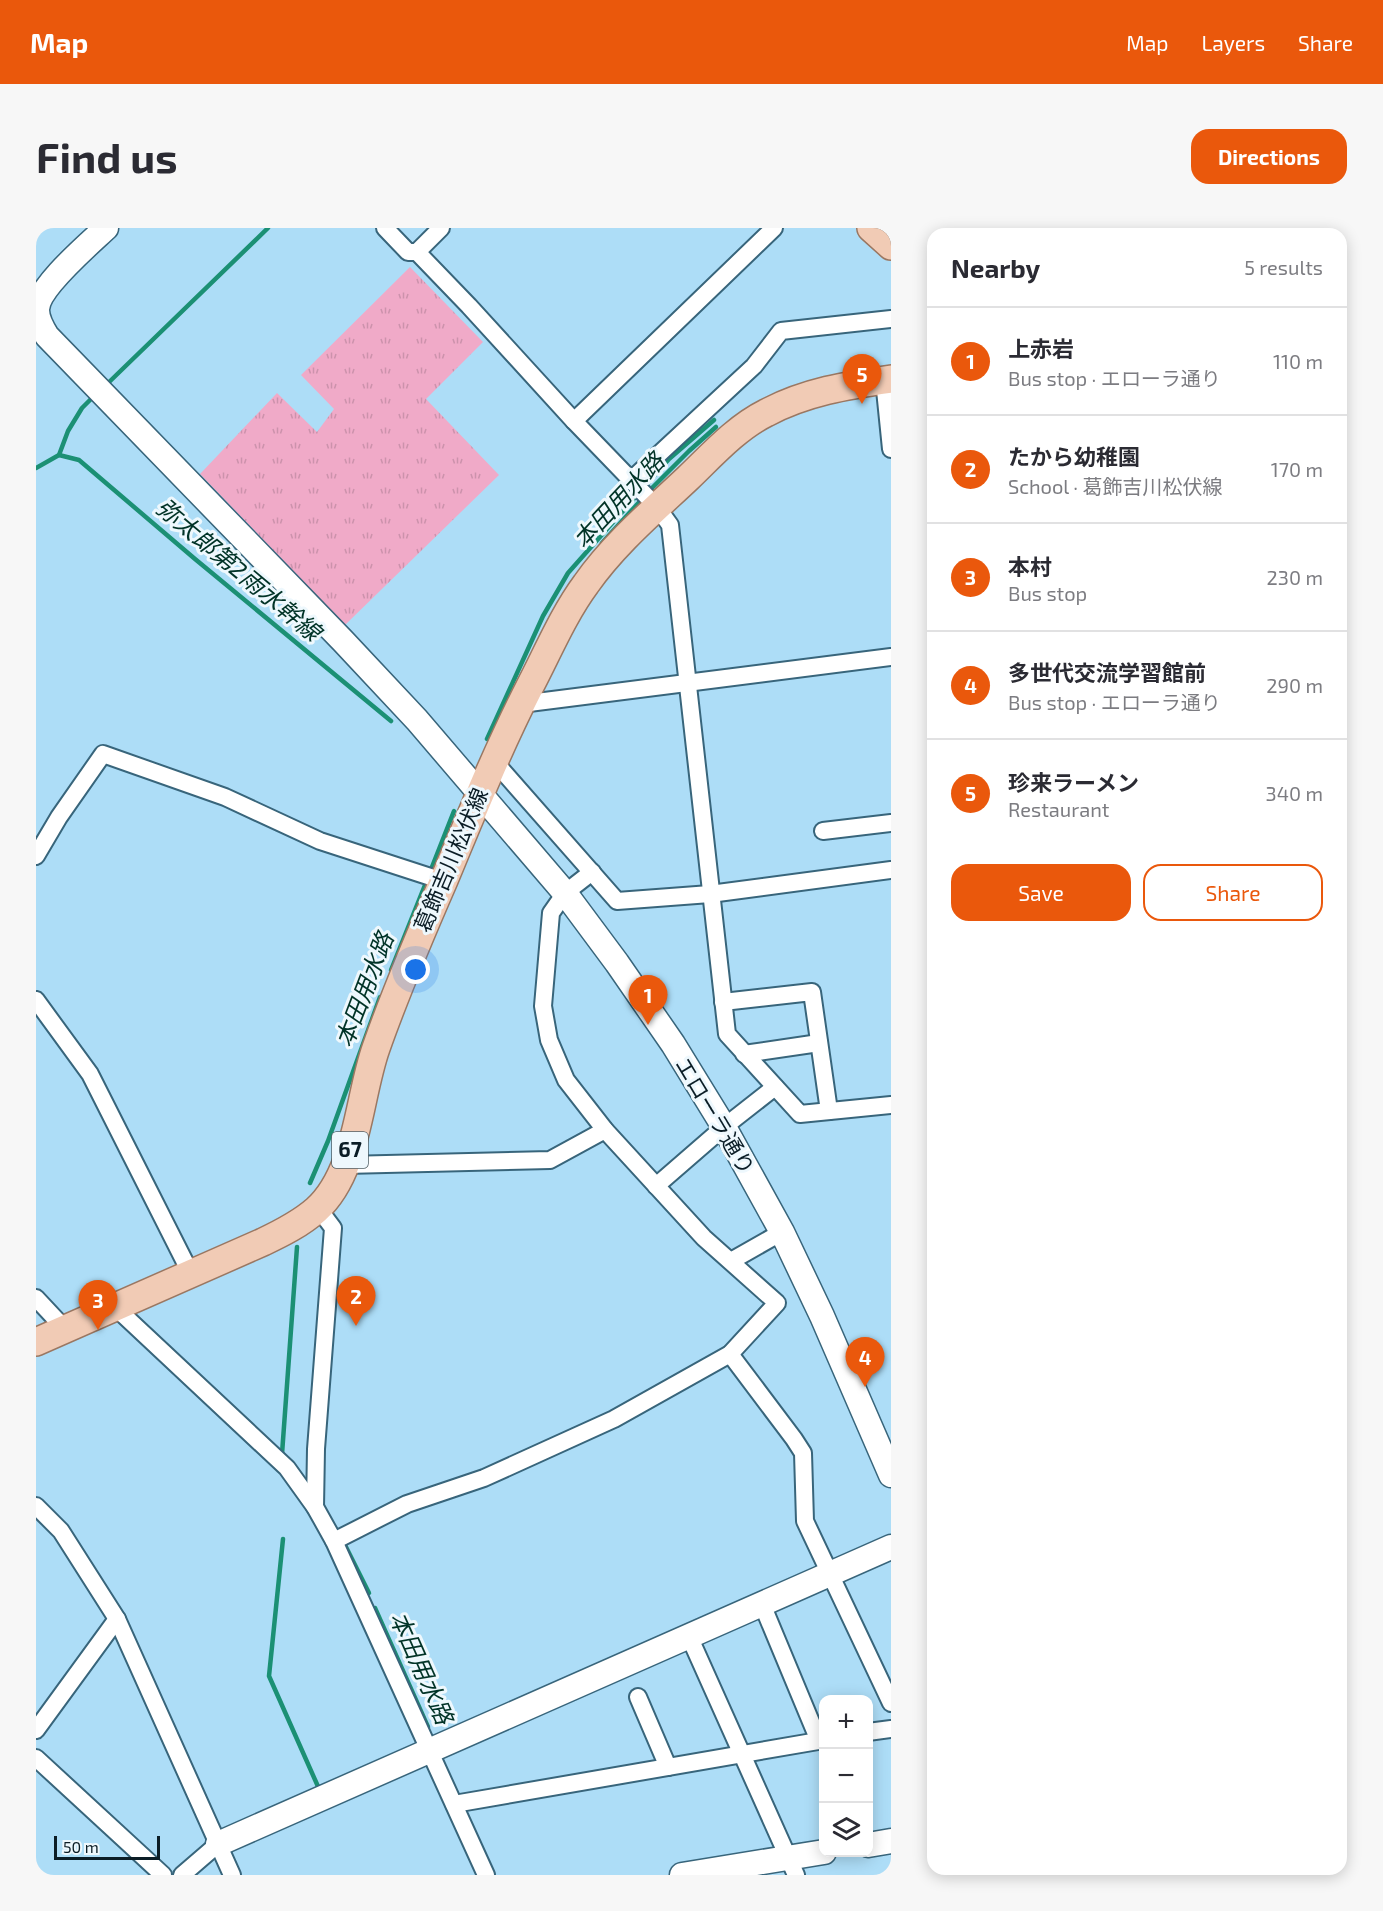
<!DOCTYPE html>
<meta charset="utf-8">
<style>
body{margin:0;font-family:"Exo 2","Noto Sans JP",sans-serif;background:#f7f7f7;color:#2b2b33}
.controls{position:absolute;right:18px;bottom:18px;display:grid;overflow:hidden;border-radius:12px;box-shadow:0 3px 15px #0003}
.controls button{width:54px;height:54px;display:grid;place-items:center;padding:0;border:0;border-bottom:2px solid #e1e1e2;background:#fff;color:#2b2b33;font:30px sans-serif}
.scale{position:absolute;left:18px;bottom:15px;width:106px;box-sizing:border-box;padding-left:6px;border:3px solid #0b1d26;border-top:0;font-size:16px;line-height:21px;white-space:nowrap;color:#0b1d26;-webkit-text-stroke:4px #eef8fd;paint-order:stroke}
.you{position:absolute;left:380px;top:742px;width:21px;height:21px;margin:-15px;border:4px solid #fff;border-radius:50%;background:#1a73e8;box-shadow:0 0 0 9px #1a73e833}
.badge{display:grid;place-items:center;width:39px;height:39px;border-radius:50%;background:#ea580c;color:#fff;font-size:20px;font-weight:700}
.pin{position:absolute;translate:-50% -50px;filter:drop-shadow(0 2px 3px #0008)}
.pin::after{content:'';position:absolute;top:32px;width:21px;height:18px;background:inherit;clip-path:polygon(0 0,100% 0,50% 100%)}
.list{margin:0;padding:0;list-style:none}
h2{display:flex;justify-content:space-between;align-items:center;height:78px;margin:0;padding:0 24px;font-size:26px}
h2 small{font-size:20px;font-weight:400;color:#7c7c81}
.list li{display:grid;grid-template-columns:39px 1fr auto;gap:18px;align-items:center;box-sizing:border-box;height:108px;padding:0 24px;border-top:2px solid #e1e1e2}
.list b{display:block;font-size:22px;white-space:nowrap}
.list p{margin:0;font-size:20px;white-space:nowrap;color:#7c7c81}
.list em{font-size:20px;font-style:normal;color:#7c7c81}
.actions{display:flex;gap:12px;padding:18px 24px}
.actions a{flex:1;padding:14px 0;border:2px solid #ea580c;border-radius:18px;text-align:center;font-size:21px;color:#ea580c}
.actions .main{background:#ea580c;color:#fff}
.icon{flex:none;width:33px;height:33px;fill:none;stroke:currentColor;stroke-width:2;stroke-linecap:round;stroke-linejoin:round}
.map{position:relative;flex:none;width:855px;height:1647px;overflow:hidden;border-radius:18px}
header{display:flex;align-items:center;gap:36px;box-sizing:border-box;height:84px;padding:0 30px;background:#ea580c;color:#fff}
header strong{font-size:28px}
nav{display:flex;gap:33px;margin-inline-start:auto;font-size:21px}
.intro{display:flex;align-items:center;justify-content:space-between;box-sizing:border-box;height:144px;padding:0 36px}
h1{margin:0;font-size:42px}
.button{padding:15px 27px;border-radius:18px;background:#ea580c;color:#fff;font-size:21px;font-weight:700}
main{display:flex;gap:36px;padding:0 36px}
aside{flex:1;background:#fff;border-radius:18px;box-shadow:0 3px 15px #0003}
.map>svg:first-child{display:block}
</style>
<header>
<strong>Map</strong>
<nav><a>Map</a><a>Layers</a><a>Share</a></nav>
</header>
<div class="intro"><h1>Find us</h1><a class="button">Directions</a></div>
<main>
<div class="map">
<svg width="855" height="1647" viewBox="0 0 855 1647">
<defs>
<pattern id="grass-tufts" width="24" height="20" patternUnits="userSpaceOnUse" patternTransform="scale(1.5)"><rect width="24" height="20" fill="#f0aac8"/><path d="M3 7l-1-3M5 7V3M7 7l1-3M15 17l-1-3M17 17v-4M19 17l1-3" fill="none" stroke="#cc92ac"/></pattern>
</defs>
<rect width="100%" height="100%" fill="#adddf7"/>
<!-- grass -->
<path fill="url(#grass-tufts)" d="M374,39L447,114L390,171L463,247L309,397L164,246L241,165L281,204L298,181L265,147Z"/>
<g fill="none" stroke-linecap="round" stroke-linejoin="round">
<!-- stream -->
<g stroke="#1b9074" stroke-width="4.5">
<path d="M69,158L232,0"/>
<path d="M23,227L43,232L159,331L355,493"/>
<path d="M0,240L23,227L32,203L46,180L58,168"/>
<path d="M612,264L653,223L680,199"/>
<path d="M566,315L607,270"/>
<path d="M451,511L507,388L532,345L633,231L678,192"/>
<path d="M394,644L418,583"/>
<path d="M355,742L391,652"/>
<path d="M274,955L292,913L344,769"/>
<path d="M248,1228L246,1226L261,1019"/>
<path d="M247,1311L233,1448L284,1563"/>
<path d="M308,1315L333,1365"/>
<path d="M339,1380L392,1499"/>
</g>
<defs>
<g id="street">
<path d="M349,0L372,24H381L405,0"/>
<path d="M381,24L433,78L538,193L621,279L634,297L691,806L764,886L855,877"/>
<path d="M848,152L855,221"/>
<path d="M538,193L738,0"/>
<path d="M594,253L718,138L745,103L855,91"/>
<path d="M485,476L855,429"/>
<path d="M457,532L581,673L674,666L855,642"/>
<path d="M787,603L855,595"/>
<path d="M0,628L23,589L67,526L189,569L284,613L407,653"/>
<path d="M0,772L54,846L155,1046"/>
<path d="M687,774L776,764L793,883"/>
<path d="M708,826L783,815"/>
<path d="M309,937L514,932L569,902"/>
<path d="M620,958L688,899L739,859"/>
<path d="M695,1033L746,1004"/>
<path d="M0,1070L29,1101"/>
<path d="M79,1079L251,1240L279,1279L298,1313L450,1647"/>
<path d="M694,1126L758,1211L767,1225L769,1293L855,1475"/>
<path d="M0,1278L25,1303L81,1391L196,1647"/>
<path d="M279,1279L280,1221L297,1000L282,980"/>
<path d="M298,1313L371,1276L448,1250L578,1191L694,1126L741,1075L668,1010L569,902L530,852L513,812L507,778L515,685L529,665L556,644"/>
<path d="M726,1376L783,1513"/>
<path d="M653,1408L760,1647"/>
<path d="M602,1469L632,1539"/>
<path d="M0,1502L81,1391"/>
<path d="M832,1504L855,1501"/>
<path d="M0,1530L127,1647"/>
<path d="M418,1576L788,1512"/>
<path d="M146,1647L182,1616"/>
</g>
<g id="secondary">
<path d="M70,0C53,16 1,60 1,82C1,91 6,100 11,108L307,413L381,492L529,665L581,735L637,816L688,899L746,1004L786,1088L855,1247"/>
<path d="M182,1616L855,1319"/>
<path d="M832,1617L855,1613"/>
<path d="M646,1647L788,1624"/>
</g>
<g id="primary">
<path d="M835,0L855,18"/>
<path d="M0,1114L227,1014C246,1005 264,996 280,982C322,944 322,871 340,820C360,763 384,707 408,652C435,587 461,523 493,460C511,426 527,387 550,356C578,316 617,283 652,250C676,227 700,200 730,185C769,164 812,157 855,151"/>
</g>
</defs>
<!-- street casing -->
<use href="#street" stroke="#38657b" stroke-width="20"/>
<!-- secondary casing -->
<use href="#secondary" stroke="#38657b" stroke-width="27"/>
<!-- primary casing -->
<use href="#primary" stroke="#9a7762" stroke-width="30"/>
<!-- street -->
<use href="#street" stroke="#fff" stroke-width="16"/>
<!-- secondary -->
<use href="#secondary" stroke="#fff" stroke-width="24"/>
<!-- primary -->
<use href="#primary" stroke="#f1cbb5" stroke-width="27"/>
</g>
<g text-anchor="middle" stroke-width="6" stroke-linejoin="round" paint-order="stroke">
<!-- shield labels -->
<rect fill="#eef8fd" stroke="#4f5f66" stroke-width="1.5" x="296" y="904" width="36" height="36" rx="4.5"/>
<g font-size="21" font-weight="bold" fill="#0b1d26">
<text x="314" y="929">67</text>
</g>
<!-- street labels -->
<g font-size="22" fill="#0b1d26" stroke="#eef8fd">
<text transform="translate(415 632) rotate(-67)" y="8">葛飾吉川松伏線</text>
<text transform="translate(679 888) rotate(59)" y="8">エローラ通り</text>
</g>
<!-- water labels -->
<g font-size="24" font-style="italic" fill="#013327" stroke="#eef8fd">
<text transform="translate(583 273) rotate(-47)" y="8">本田用水路</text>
<text transform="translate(202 342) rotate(40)" y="8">弥太郎第2雨水幹線</text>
<text transform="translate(329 762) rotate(-69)" y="8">本田用水路</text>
<text transform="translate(385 1440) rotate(66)" y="8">本田用水路</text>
</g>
</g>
</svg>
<div class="controls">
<button>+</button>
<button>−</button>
<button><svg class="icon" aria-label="layers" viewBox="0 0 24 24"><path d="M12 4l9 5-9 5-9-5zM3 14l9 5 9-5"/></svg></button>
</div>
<div class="scale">50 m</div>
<div class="you"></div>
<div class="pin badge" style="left:612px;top:797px">1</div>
<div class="pin badge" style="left:320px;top:1098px">2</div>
<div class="pin badge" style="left:62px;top:1102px">3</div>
<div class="pin badge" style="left:829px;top:1159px">4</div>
<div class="pin badge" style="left:826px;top:176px">5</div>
</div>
<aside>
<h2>Nearby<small>5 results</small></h2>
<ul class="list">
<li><span class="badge">1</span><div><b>上赤岩</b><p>Bus stop · エローラ通り</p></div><em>110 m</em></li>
<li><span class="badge">2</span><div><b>たから幼稚園</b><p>School · 葛飾吉川松伏線</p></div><em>170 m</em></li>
<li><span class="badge">3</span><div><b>本村</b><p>Bus stop</p></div><em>230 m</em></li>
<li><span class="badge">4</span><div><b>多世代交流学習館前</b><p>Bus stop · エローラ通り</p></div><em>290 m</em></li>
<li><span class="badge">5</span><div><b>珍来ラーメン</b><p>Restaurant</p></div><em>340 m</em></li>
</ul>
<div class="actions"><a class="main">Save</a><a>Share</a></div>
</aside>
</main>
